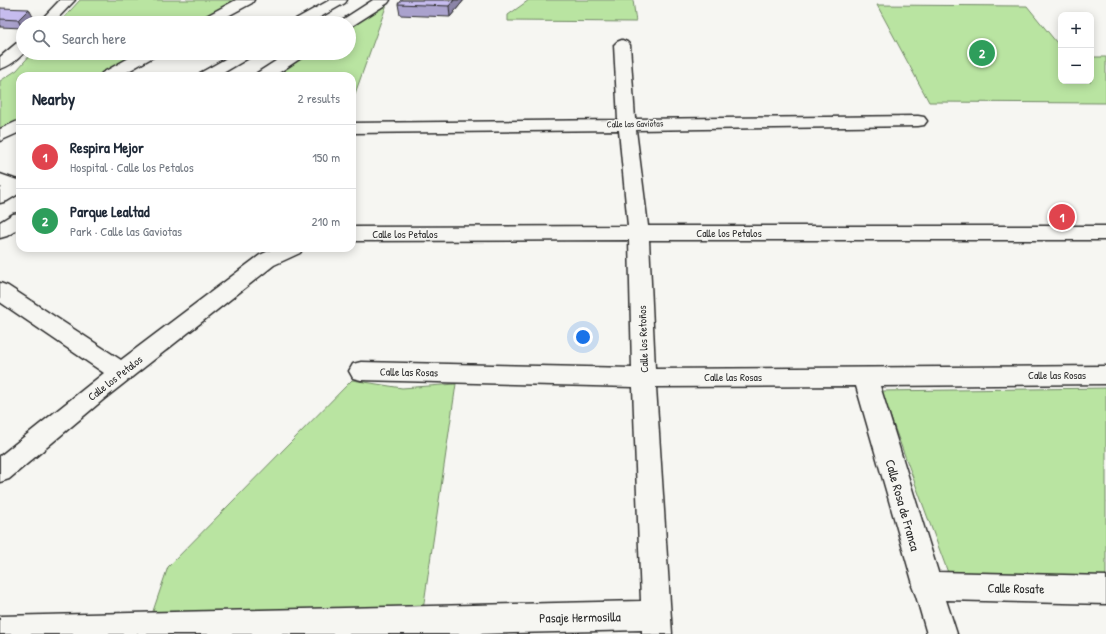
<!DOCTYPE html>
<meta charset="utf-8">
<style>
body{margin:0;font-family:"Patrick Hand",sans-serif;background:#f6f6f7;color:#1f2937}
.controls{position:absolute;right:12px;top:12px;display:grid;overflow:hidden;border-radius:8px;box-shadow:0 2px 10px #0003}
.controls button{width:36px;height:36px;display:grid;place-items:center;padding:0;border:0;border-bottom:1px solid #e0e1e3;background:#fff;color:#1f2937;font:20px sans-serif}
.you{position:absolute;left:583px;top:337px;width:14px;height:14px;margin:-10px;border:3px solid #fff;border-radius:50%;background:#1a73e8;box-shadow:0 0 0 6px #1a73e833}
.badge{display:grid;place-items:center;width:26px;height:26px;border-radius:50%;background:#d1495b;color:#fff;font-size:13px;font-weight:700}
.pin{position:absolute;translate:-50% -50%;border:2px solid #fff;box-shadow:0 1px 4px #0006}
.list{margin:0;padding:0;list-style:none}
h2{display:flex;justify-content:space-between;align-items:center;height:52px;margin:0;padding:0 16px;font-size:17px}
h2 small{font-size:13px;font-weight:400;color:#747a83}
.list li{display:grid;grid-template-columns:26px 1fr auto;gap:12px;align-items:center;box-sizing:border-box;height:64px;padding:0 16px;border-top:1px solid #e0e1e3}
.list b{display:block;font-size:15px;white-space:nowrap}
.list p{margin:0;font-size:13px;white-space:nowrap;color:#747a83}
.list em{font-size:13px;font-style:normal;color:#747a83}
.icon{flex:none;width:22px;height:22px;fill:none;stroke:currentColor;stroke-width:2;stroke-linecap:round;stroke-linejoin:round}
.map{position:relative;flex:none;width:1106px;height:634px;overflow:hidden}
.search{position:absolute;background:#fff;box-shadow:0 2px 10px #0003;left:16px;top:16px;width:340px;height:44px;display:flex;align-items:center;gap:10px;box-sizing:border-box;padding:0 14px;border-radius:22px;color:#747a83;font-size:15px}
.panel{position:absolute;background:#fff;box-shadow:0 2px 10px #0003;left:16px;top:72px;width:340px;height:180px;border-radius:12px}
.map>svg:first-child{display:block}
</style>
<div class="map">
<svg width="1106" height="634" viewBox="0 0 1106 634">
<rect width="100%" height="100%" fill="#f6f6f2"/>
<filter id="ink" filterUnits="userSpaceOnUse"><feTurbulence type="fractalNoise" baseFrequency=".025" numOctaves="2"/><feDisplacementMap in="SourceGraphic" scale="8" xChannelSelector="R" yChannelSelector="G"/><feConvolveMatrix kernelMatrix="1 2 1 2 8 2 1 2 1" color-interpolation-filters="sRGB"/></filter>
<g filter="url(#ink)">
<!-- green -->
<g fill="#b9e4a1" stroke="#728866">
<path d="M80,0H244L202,23H59Z"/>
<path d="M529,0H633L636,22L508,21V15Z"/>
<path d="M387,4L352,102V76H274L310,53H349V28Z"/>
<path d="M877,5L1027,6L1061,48V81H1091V57H1106V103L929,102Z"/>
<path d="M32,53H148L106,76H20V123L0,134V81L17,70Z"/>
<path d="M352,380L402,388L456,384L423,610L152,614L168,567Z"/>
<path d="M1106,388V581L950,578L881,391Z"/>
</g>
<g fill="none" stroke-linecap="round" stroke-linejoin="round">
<defs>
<g id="minor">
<path d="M60,0H75L53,23H38Z"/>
<path d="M236,0H254L252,3L215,23H197L199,20Z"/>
<path d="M23,40L24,53C17,60 10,66 0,69V57L18,42Z"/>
<path d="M622,40L627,42L630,45L635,119L918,116L924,117L927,121L924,125L918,126L636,130L648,226H1106V240H649L655,369L1106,366V384L880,386L938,572L1106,576V604L946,600L957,634H927L916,596L912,586L913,584L856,386L656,387L672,634H642V630L477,634H0V616L641,601L633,387L361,380L353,378L349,371L353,364L361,362L632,368L629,240L352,241V227L628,226L619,130L352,133V123L618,120L614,45L617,42Z"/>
<path d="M138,53H158L155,56L120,76H100L102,73Z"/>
<path d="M20,120V132L0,141V129Z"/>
<path d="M0,174L20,181V192L10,191L0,187Z"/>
<path d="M275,248H303L300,253L274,265L104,399L9,479L0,482V456L104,373L0,302V283L8,286L121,360L260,255Z"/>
</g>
<g id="major">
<path d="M330,0H347L345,3L310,23H292L294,20Z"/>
<path d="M373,0H390L388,3L352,26L349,27V23H340L342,20Z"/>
<path d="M236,53H255L252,56L218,76H198L200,73Z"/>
<path d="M288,53H307L304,56L274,76H255L257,73Z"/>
<path d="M20,179V193L7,201L0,203V189L13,181Z"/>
<path d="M20,213V228L7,236L0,238V222L13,214Z"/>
</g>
</defs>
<!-- minor casing -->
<use href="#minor" stroke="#2b2b2b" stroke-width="3"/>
<!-- major casing -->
<use href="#major" stroke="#2b2b2b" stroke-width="3"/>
<!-- minor -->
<use href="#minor" fill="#f6f6f2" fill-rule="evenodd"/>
<!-- major -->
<use href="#major" fill="#f6f6f2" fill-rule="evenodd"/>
</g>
<!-- wall -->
<g fill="#aaa2cd" stroke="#2b2b2b">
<path d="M401,0H464L450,17L400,15L398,4Z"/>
<path d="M0,8L33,17L27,23H23V27L22,28L0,27Z"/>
</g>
<!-- shaded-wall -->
<g fill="#8b84a7" stroke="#2b2b2b">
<path d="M454,0H464L450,17L449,6Z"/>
<path d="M29,9L33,17L27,23H23V27L22,28L18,20Z"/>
</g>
<!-- building -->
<g fill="#c6bcee" stroke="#2b2b2b">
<path d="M401,0H454L449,6L398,4Z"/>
<path d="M0,8L29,9L18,20L0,19Z"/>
</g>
</g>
<g text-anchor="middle" stroke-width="3" stroke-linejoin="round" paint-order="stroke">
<!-- far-street labels -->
<g font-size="9" fill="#2b2b2b" stroke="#f6f6f2">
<text transform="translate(635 124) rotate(-1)" y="3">Calle las Gaviotas</text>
</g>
<!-- street labels -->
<g font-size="11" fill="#2b2b2b" stroke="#f6f6f2">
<text x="729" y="237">Calle los Petalos</text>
<text x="405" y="238">Calle los Petalos</text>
<text transform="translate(643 339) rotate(-92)" y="4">Calle los Retoños</text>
<text transform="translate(409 372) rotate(1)" y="4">Calle las Rosas</text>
<text x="1057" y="379">Calle las Rosas</text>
<text x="733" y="381">Calle las Rosas</text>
<text transform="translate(115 378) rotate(-38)" y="4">Calle los Petalos</text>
</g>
<!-- near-street labels -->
<g font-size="13" fill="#2b2b2b" stroke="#f6f6f2">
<text transform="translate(903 505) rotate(74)" y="5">Calle Rosa de Franca</text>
<text transform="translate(1016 588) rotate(1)" y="5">Calle Rosate</text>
<text transform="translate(580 617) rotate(-1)" y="5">Pasaje Hermosilla</text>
</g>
</g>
</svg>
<div class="controls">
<button>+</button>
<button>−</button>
</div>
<div class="you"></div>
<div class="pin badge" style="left:1062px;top:217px;background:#e0444e">1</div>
<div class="pin badge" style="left:982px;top:53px;background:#2e9e5b">2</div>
<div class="search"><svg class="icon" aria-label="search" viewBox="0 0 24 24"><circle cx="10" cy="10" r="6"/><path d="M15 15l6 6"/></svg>Search here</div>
<section class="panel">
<h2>Nearby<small>2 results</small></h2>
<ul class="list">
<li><span class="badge" style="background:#e0444e">1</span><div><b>Respira Mejor</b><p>Hospital · Calle los Petalos</p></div><em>150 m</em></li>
<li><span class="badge" style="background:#2e9e5b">2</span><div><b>Parque Lealtad</b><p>Park · Calle las Gaviotas</p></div><em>210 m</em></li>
</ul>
</section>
</div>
